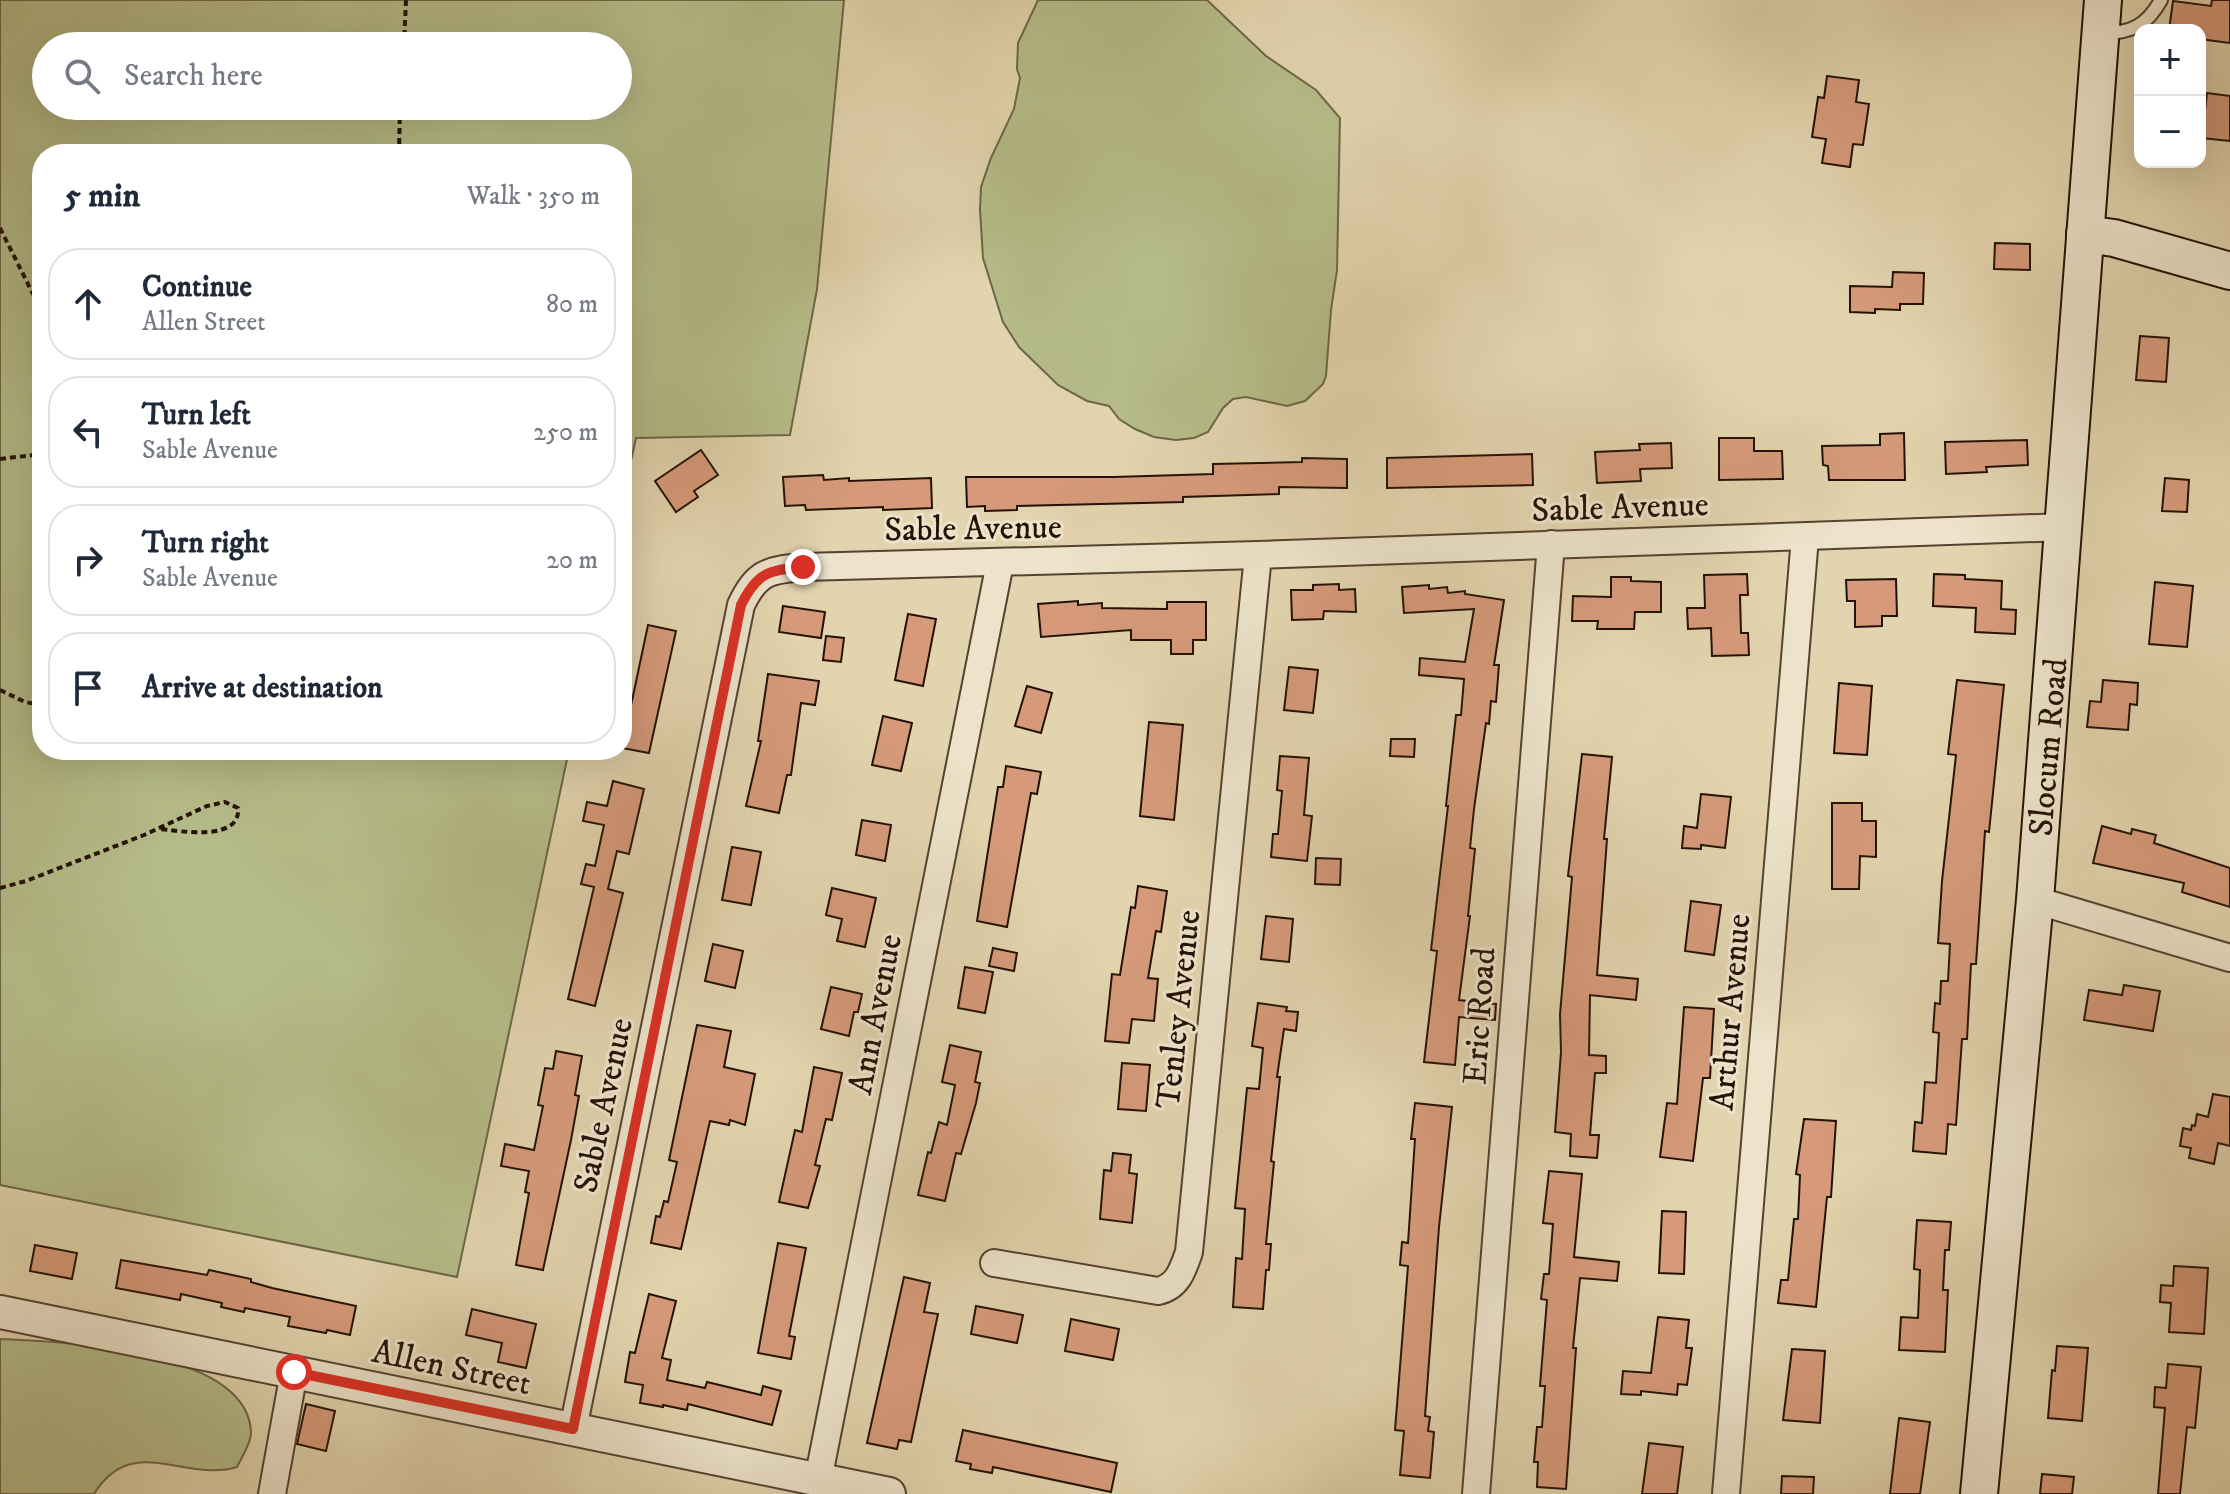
<!DOCTYPE html>
<meta charset="utf-8">
<style>
body{margin:0;font-family:"IM FELL DW Pica",serif;background:#f2f2f3;color:#1f2937}
.controls{position:absolute;right:24px;top:24px;display:grid;overflow:hidden;border-radius:16px;box-shadow:0 8px 32px #0002}
.controls button{width:72px;height:72px;display:grid;place-items:center;padding:0;border:0;border-bottom:2px solid #e0e1e3;background:#fff;color:#1f2937;font:40px sans-serif}
.stop{position:absolute;width:24px;height:24px;margin:-18px;border:6px solid #d93025;border-radius:50%;background:#fff}
.stop.end{background:#d93025;border-color:#fff;box-shadow:0 2px 8px #0008}
.list{margin:0;padding:0;list-style:none}
h2{display:flex;justify-content:space-between;align-items:center;height:104px;margin:0;padding:0 32px;font-size:34px}
h2 small{font-size:26px;font-weight:400;color:#747a83}
.list li{display:grid;grid-template-columns:52px 1fr auto;gap:24px;align-items:center;box-sizing:border-box;height:112px;margin:0 16px 16px;padding:0 16px;border:2px solid #e0e1e3;border-radius:32px}
.list b{display:block;font-size:30px;white-space:nowrap}
.list p{margin:0;font-size:26px;white-space:nowrap;color:#747a83}
.list em{font-size:26px;font-style:normal;color:#747a83}
.icon{flex:none;width:44px;height:44px;fill:none;stroke:currentColor;stroke-width:2;stroke-linecap:round;stroke-linejoin:round}
.map{position:relative;flex:none;width:2230px;height:1494px;overflow:hidden}
.search{position:absolute;background:#fff;box-shadow:0 8px 32px #0002;left:32px;top:32px;width:600px;height:88px;display:flex;align-items:center;gap:20px;box-sizing:border-box;padding:0 28px;border-radius:44px;color:#747a83;font-size:30px}
.panel{position:absolute;background:#fff;box-shadow:0 8px 32px #0002;left:32px;top:144px;width:600px;height:616px;border-radius:32px}
.map>svg:first-child{display:block}
</style>
<div class="map">
<svg width="2230" height="1494" viewBox="0 0 2230 1494">
<rect width="100%" height="100%" fill="#e2d4ae"/>
<filter id="stains"><feTurbulence type="fractalNoise" baseFrequency=".0025" numOctaves="4"/><feColorMatrix values="0 0 0 0 .2 0 0 0 0 .09 0 0 0 0 .02 0 0 0 .5 -.17"/></filter>
<radialGradient id="worn" r=".72"><stop offset=".6" stop-color="#630" stop-opacity="0"/><stop offset="1" stop-color="#630" stop-opacity=".3"/></radialGradient>
<!-- green -->
<g fill="#b5bc89" stroke="#6c6748" stroke-width="2" fill-rule="evenodd">
<path d="M0,0H844L817,289L790,435L636,438L622,502V154H42V750H569L457,1277L0,1185ZM46,46H618V106H46Z"/>
<path d="M1038,0H1207L1266,56L1316,90L1340,118L1337,270L1331,310L1326,376L1323,384L1305,401L1287,406L1246,397L1233,399L1223,408L1208,432L1194,438L1176,440L1154,437L1135,429L1119,419L1109,406L1087,401L1058,385L1019,347L1003,322L983,258L980,210L981,187L991,158L1014,109L1020,78L1017,69L1018,43Z"/>
<path d="M0,1339C59,1341 249,1349 251,1433C251,1444 241,1458 237,1467C185,1483 132,1432 94,1494H0Z"/>
</g>
<!-- building -->
<g fill="#d69a7a" stroke="#241207" stroke-width="2">
<path d="M2212,0H2230V43L2200,39V30H2169L2173,1L2211,6Z"/>
<path d="M1827,76L1859,80L1856,102L1869,104L1863,145L1853,144L1850,167L1822,163L1826,139L1812,137L1818,97L1824,98Z"/>
<path d="M2207,93L2230,96V141L2202,138Z"/>
<path d="M1995,243L2030,244V270L1994,269Z"/>
<path d="M1893,272L1924,273L1923,304H1900V310L1875,309V313L1850,312V286L1892,287Z"/>
<path d="M2140,336L2169,338L2166,382L2136,380Z"/>
<path d="M1904,433L1905,480H1829L1828,466L1823,465L1822,446L1880,445V434Z"/>
<path d="M1719,438H1754V451H1782L1783,479L1719,480Z"/>
<path d="M2027,440L2028,465L1986,467L1987,472L1946,474L1945,442Z"/>
<path d="M1671,443L1672,468L1640,469L1641,481L1597,483L1595,452L1640,450L1639,444Z"/>
<path d="M701,450L718,475L694,491L698,497L676,512L655,481Z"/>
<path d="M1532,454L1533,485L1387,488V458Z"/>
<path d="M1302,458L1347,459V488L1279,487V494L1183,497V502L1017,506V510L985,511V506L967,507L966,477H1114L1213,474V464L1302,462Z"/>
<path d="M823,475L824,480L849,478V481L931,478L932,508L883,510V507L806,510L805,505L785,506L783,477Z"/>
<path d="M2165,478L2189,480L2187,512L2162,511Z"/>
<path d="M1747,574L1748,595H1740L1741,633H1748L1749,655L1712,656L1711,628L1688,629L1687,608H1705L1704,575Z"/>
<path d="M1934,574L1965,575V579L2002,581L2001,609L2016,610L2015,634L1975,632L1976,608L1933,606Z"/>
<path d="M1611,577H1631V581L1661,582V612H1635L1634,629H1597L1598,621H1572L1573,596L1611,597Z"/>
<path d="M1896,579L1897,616H1882V626L1855,627V601H1847L1846,580Z"/>
<path d="M2155,582L2193,586L2187,647L2149,644Z"/>
<path d="M1339,584V590L1355,589L1356,612L1324,611L1323,619L1292,620L1291,590H1313V585Z"/>
<path d="M1429,585V589L1447,587L1448,593L1465,591V594L1504,600L1494,665H1499L1496,702L1491,701L1489,724L1486,723L1474,809L1470,848L1475,849L1468,916H1470L1459,1000L1496,1004L1495,1020L1459,1017L1455,1065L1424,1062L1437,951L1431,950L1448,806H1446L1456,715H1461L1464,679L1419,675L1420,658L1465,662L1474,609L1404,613L1402,587Z"/>
<path d="M1078,601V605L1102,603V608L1167,609V602H1206V640H1193V654H1171V640H1131V630L1041,637L1038,604Z"/>
<path d="M783,606L825,612L821,638L779,632Z"/>
<path d="M908,614L936,619L923,686L895,680Z"/>
<path d="M648,625L676,631L649,753L622,748Z"/>
<path d="M826,636L844,638L841,662L823,660Z"/>
<path d="M1289,667L1318,670L1313,713L1284,710Z"/>
<path d="M768,674L819,681L815,705L801,703L791,775H787L779,813L746,806L761,741H758Z"/>
<path d="M1957,680L2004,685L1989,832L1985,831L1976,964H1971L1967,1039H1962L1956,1125L1948,1124L1946,1154L1913,1151L1915,1122L1922,1123L1925,1082L1936,1083L1939,1033L1933,1032L1935,1003L1940,1004L1941,981H1948L1950,944L1938,943L1942,881L1956,755L1948,754Z"/>
<path d="M2103,680L2138,683L2137,705L2130,704L2128,730L2087,727L2090,701L2101,702Z"/>
<path d="M1839,683L1872,686L1867,755L1834,753Z"/>
<path d="M1027,686L1052,693L1041,733L1015,726Z"/>
<path d="M883,716L912,723L901,771L872,765Z"/>
<path d="M1149,722L1183,725L1174,820L1140,816Z"/>
<path d="M1391,739H1415L1414,757L1390,756Z"/>
<path d="M1582,754L1612,757L1604,839H1607L1597,975L1638,979L1636,1000L1590,995L1589,1055L1606,1056V1073H1595L1590,1135H1599L1597,1158L1570,1156L1571,1134L1555,1132L1561,1052L1560,1014L1572,877L1568,876Z"/>
<path d="M1280,756L1309,758L1304,815L1312,816L1307,861L1271,857L1273,834H1278L1282,791L1277,790Z"/>
<path d="M1006,766L1041,772L1037,794L1031,793L1007,927L977,921L998,787H1003Z"/>
<path d="M613,781L644,789L629,854L617,851L608,889L623,893L595,1006L568,999L594,887L581,884L586,864L595,866L604,825L583,821L587,802L607,806Z"/>
<path d="M1701,794L1731,797L1725,848L1701,845V849L1682,848L1684,826L1697,828Z"/>
<path d="M1832,803H1862V821H1876V857L1860,856L1859,889H1832Z"/>
<path d="M862,820L891,825L885,861L856,855Z"/>
<path d="M2102,826L2131,834L2132,829L2156,835L2154,843L2230,868V907L2182,892L2184,883L2093,863Z"/>
<path d="M732,847L761,852L751,905L722,900Z"/>
<path d="M1316,858L1341,859L1340,885L1315,884Z"/>
<path d="M1138,886L1167,891L1161,932L1156,931L1148,978L1158,979L1154,1021L1132,1019L1129,1043L1105,1041L1112,974L1120,975L1131,907L1135,908Z"/>
<path d="M832,888L876,898L865,947L837,941L842,919L826,915Z"/>
<path d="M1691,901L1721,905L1714,955L1685,951Z"/>
<path d="M1266,916L1293,919L1289,962L1261,959Z"/>
<path d="M713,944L743,951L735,988L705,981Z"/>
<path d="M993,948L1017,953L1014,971L989,966Z"/>
<path d="M965,967L993,972L985,1013L958,1008Z"/>
<path d="M2124,985L2160,991L2153,1031L2084,1020L2089,990L2122,995Z"/>
<path d="M831,987L862,994L858,1012H854L849,1036L821,1029Z"/>
<path d="M1258,1003L1287,1007L1286,1011L1298,1012L1296,1031L1284,1029L1277,1077H1280L1271,1161L1274,1162L1266,1244H1271L1269,1270H1266L1263,1309L1233,1307L1236,1258L1242,1259L1245,1209L1235,1208L1247,1088L1259,1089L1263,1048L1252,1046Z"/>
<path d="M1684,1007L1714,1009L1710,1078H1703L1693,1161L1660,1157L1667,1103L1677,1104Z"/>
<path d="M697,1025L731,1031L724,1067L755,1074L745,1125L730,1120L729,1125L710,1121L681,1249L651,1243L656,1216L660,1217L664,1201L668,1202L677,1162L669,1160Z"/>
<path d="M950,1045L981,1052L975,1082L980,1083L976,1103L961,1154L956,1153L945,1201L918,1195L928,1152L931,1153L939,1122L947,1125L955,1085L942,1082Z"/>
<path d="M556,1051L582,1056L575,1095L579,1096L571,1140L543,1270L516,1265L529,1193L525,1192L529,1171L501,1166L505,1144L534,1150L543,1106L538,1105L545,1068L553,1069Z"/>
<path d="M1122,1063L1150,1065L1146,1111L1118,1109Z"/>
<path d="M814,1067L842,1073L832,1120L826,1119L815,1165L820,1166L808,1208L779,1202L795,1130L802,1132Z"/>
<path d="M2213,1094L2230,1097V1146L2218,1143L2214,1164L2189,1158L2191,1148L2180,1146L2183,1128L2191,1130L2192,1125L2195,1126L2197,1114L2208,1117Z"/>
<path d="M1415,1103L1452,1107L1439,1227L1425,1416L1430,1417L1428,1431L1434,1432L1430,1478L1400,1475L1404,1431L1395,1430L1408,1266L1400,1265L1402,1242L1408,1243L1415,1139H1411Z"/>
<path d="M1804,1119L1836,1121L1831,1197H1827L1816,1307L1778,1303L1781,1280H1788L1794,1219H1798L1800,1175L1796,1174Z"/>
<path d="M1113,1153L1131,1155L1129,1173L1137,1174L1132,1223L1100,1219L1104,1170L1111,1171Z"/>
<path d="M1549,1171L1582,1174L1574,1257L1619,1262L1617,1281L1580,1278L1573,1348H1576L1566,1489L1537,1487L1538,1462H1534L1537,1427H1542L1545,1386H1540L1547,1300L1541,1299L1544,1274H1549L1553,1224L1543,1223Z"/>
<path d="M1662,1211L1686,1212L1684,1274L1659,1273Z"/>
<path d="M1917,1220L1951,1222L1949,1250H1945L1943,1290H1948L1945,1352L1899,1350L1901,1317L1918,1318L1920,1270L1914,1269Z"/>
<path d="M778,1243L806,1248L789,1336L795,1337L791,1359L758,1353Z"/>
<path d="M35,1245L77,1253L72,1279L30,1271Z"/>
<path d="M121,1260L207,1275L209,1270L251,1279V1282L272,1288L356,1306L350,1335L327,1330L326,1333L288,1326L290,1317L245,1308L244,1312L221,1307L222,1303L181,1294L180,1300L116,1288Z"/>
<path d="M2174,1266L2208,1268L2204,1334L2169,1332L2171,1303L2160,1302L2161,1285L2173,1286Z"/>
<path d="M904,1277L930,1283L924,1312L938,1314L911,1442L899,1440L897,1449L867,1443Z"/>
<path d="M649,1294L676,1301L662,1358L671,1360L667,1380L705,1388L707,1382L761,1395L763,1386L781,1391L772,1425L688,1404L687,1410L663,1405V1407L640,1403L643,1385L625,1382L630,1352L635,1353Z"/>
<path d="M976,1306L1023,1315L1017,1343L971,1334Z"/>
<path d="M472,1309L536,1324L526,1368L498,1362L502,1343L466,1335Z"/>
<path d="M1658,1317L1689,1320L1686,1348H1692L1687,1385L1678,1384L1677,1395L1641,1391V1395L1621,1394L1623,1371L1651,1373Z"/>
<path d="M1071,1319L1119,1329L1113,1360L1065,1351Z"/>
<path d="M2057,1346L2088,1348L2082,1421L2048,1418L2052,1370L2055,1371Z"/>
<path d="M1792,1349L1825,1351L1820,1423L1783,1420Z"/>
<path d="M2168,1364L2201,1367L2195,1428L2187,1427L2180,1494H2158L2165,1408L2154,1407L2155,1387L2166,1388Z"/>
<path d="M306,1404L335,1411L326,1451L297,1444Z"/>
<path d="M1899,1418L1930,1422L1920,1494H1890Z"/>
<path d="M963,1430L1117,1463L1111,1492L993,1467L992,1473L970,1469L971,1464L956,1461Z"/>
<path d="M1649,1443L1683,1447L1677,1494H1642Z"/>
<path d="M2042,1474L2074,1477L2072,1494H2040Z"/>
<path d="M1782,1476L1814,1477L1813,1494H1781Z"/>
</g>
<g fill="none" stroke-linecap="round" stroke-linejoin="round">
<defs>
<path id="service" d="M2104,33C2132,33 2147,25 2161,0"/>
<g id="minor">
<path d="M2035,900L2230,958"/>
<path d="M994,1263L1158,1291C1178,1287 1183,1269 1189,1252L1258,555"/>
<path d="M573,1429L741,605C757,572 768,570 803,567L1258,555L2065,527"/>
<path d="M818,1480L1000,563"/>
<path d="M272,1494L294,1372"/>
<path d="M1476,1494L1551,544"/>
<path d="M1726,1494L1805,537"/>
</g>
<path id="tertiary" d="M0,1312L889,1494"/>
<g id="secondary">
<path d="M2085,234L2114,238L2230,271"/>
<path d="M1979,1494L2035,900L2103,0"/>
</g>
</defs>
<!-- service casing -->
<use href="#service" stroke="#544231" stroke-width="16"/>
<!-- minor casing -->
<use href="#minor" stroke="#544231" stroke-width="30"/>
<!-- tertiary casing -->
<use href="#tertiary" stroke="#544231" stroke-width="36"/>
<!-- secondary casing -->
<use href="#secondary" stroke="#241207" stroke-width="40"/>
<!-- path -->
<g stroke="#241207" stroke-width="4" stroke-dasharray="6 4" stroke-linecap="butt">
<path d="M404,46L406,0"/>
<path d="M399,154L400,106"/>
<path d="M0,228L42,312"/>
<path d="M0,459L42,454"/>
<path d="M0,690L25,702L42,705"/>
<path d="M0,888L26,881L144,835L207,806L225,802L238,808C241,842 180,831 160,829"/>
</g>
<!-- service -->
<use href="#service" stroke="#ece3ca" stroke-width="12"/>
<!-- minor -->
<use href="#minor" stroke="#ece3ca" stroke-width="26"/>
<!-- tertiary -->
<use href="#tertiary" stroke="#ece3ca" stroke-width="32"/>
<!-- secondary -->
<use href="#secondary" stroke="#ece3ca" stroke-width="36"/>
</g>
<g fill="none" stroke-linecap="round" stroke-linejoin="round">
<!-- route -->
<path stroke="#d93025" stroke-width="10" d="M294,1372L573,1429L741,605C757,573 768,570 803,567"/>
</g>
<g text-anchor="middle" stroke-width="6" stroke-linejoin="round" paint-order="stroke">
<!-- street labels -->
<g font-size="34" fill="#241207" stroke="#ece3ca">
<text transform="translate(1620 506) rotate(-2)" y="12">Sable Avenue</text>
<text transform="translate(973 527) rotate(-1)" y="12">Sable Avenue</text>
<text transform="translate(2047 747) rotate(-85)" y="12">Slocum Road</text>
<text transform="translate(1177 1009) rotate(-84)" y="12">Tenley Avenue</text>
<text transform="translate(1729 1012) rotate(-85)" y="12">Arthur Avenue</text>
<text transform="translate(874 1014) rotate(-79)" y="12">Ann Avenue</text>
<text transform="translate(1478 1016) rotate(-86)" y="12">Eric Road</text>
<text transform="translate(602 1105) rotate(-78)" y="12">Sable Avenue</text>
<text transform="translate(452 1366) rotate(12)" y="12">Allen Street</text>
</g>
</g>
<rect width="100%" height="100%" filter="url(#stains)"/>
<rect width="100%" height="100%" fill="url(#worn)"/>
</svg>
<div class="controls">
<button>+</button>
<button>−</button>
</div>
<div class="stop" style="left:294px;top:1372px"></div>
<div class="stop end" style="left:803px;top:567px"></div>
<div class="search"><svg class="icon" aria-label="search" viewBox="0 0 24 24"><circle cx="10" cy="10" r="6"/><path d="M15 15l6 6"/></svg>Search here</div>
<section class="panel">
<h2>5 min<small>Walk · 350 m</small></h2>
<ul class="list">
<li><svg class="icon" aria-label="ahead" viewBox="0 0 24 24"><path d="M12 20V5M6 11l6-6 6 6"/></svg><div><b>Continue</b><p>Allen Street</p></div><em>80 m</em></li>
<li><svg class="icon" aria-label="left" viewBox="0 0 24 24"><path d="M17 20v-9H6M10 6l-5 5 5 5"/></svg><div><b>Turn left</b><p>Sable Avenue</p></div><em>250 m</em></li>
<li><svg class="icon" aria-label="right" viewBox="0 0 24 24"><path d="M7 20v-9h11M14 6l5 5-5 5"/></svg><div><b>Turn right</b><p>Sable Avenue</p></div><em>20 m</em></li>
<li><svg class="icon" aria-label="arrive" viewBox="0 0 24 24"><path d="M6 21V4h12l-3 4 3 4H6"/></svg><div><b>Arrive at destination</b></div></li>
</ul>
</section>
</div>
